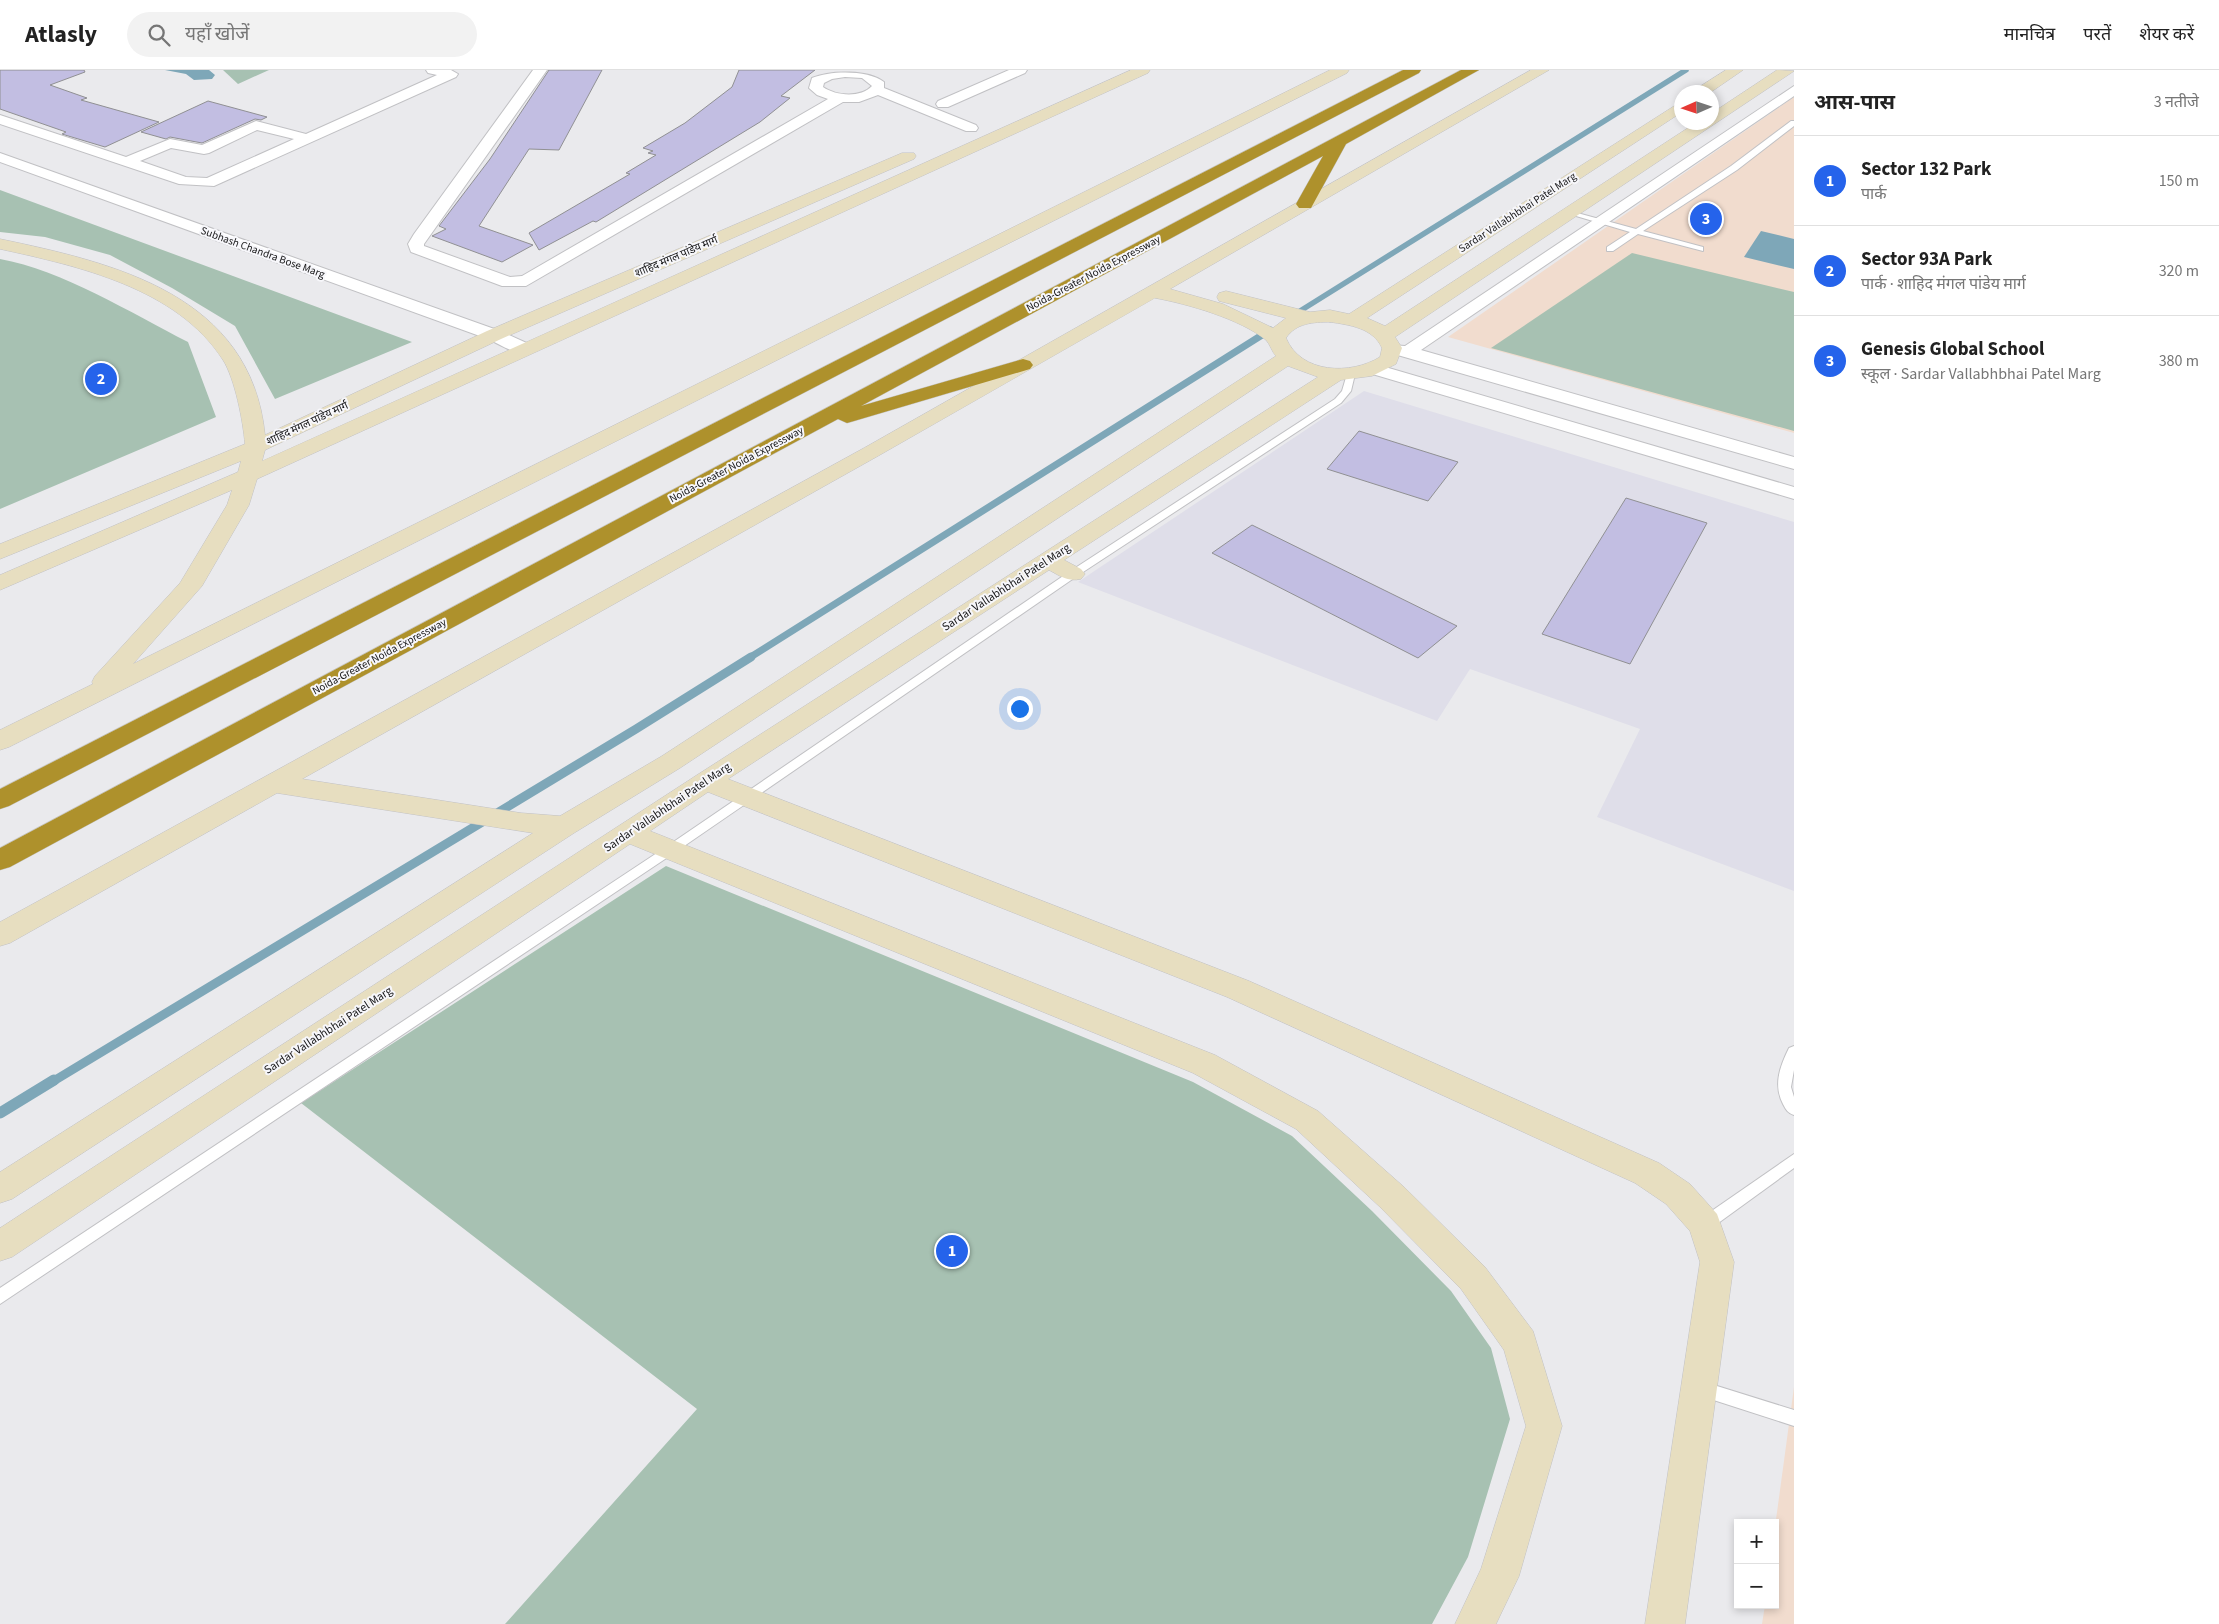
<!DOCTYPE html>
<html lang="hi">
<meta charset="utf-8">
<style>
body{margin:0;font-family:"Source Sans 3","Noto Sans Devanagari",sans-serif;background:#f2f2f2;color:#222}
.controls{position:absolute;right:15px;bottom:15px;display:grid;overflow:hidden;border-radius:0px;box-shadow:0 2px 8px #0003}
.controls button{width:45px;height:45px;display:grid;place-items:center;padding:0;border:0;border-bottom:1px solid #e0e0e0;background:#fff;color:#222;font:25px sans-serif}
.compass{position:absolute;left:1674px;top:15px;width:45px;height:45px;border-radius:50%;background:#fff;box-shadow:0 2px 8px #0003;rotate:267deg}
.you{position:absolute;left:1019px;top:638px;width:18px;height:18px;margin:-12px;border:4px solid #fff;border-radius:50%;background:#1a73e8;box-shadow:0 0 0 8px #1a73e833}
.badge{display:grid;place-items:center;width:32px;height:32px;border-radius:50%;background:#2563eb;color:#fff;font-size:16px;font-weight:700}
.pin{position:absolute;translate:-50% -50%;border:2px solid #fff;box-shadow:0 1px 5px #0006}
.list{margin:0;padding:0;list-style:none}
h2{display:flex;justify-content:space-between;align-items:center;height:65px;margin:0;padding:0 20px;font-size:21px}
h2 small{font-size:16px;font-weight:400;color:#767676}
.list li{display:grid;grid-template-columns:32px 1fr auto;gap:15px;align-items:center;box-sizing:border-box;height:90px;padding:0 20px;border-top:1px solid #e0e0e0}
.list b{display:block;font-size:19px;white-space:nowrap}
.list p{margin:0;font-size:16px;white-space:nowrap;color:#767676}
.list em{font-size:16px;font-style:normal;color:#767676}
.icon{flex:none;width:28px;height:28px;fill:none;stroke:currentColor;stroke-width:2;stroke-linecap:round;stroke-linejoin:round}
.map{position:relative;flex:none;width:1794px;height:1554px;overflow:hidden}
header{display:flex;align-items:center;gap:30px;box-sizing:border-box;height:70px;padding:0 25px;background:#fff;border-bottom:1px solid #e0e0e0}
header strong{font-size:24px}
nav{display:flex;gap:28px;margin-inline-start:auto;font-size:18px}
.search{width:350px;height:45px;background:#f2f2f2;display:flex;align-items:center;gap:12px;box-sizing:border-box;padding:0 18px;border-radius:28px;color:#767676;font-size:19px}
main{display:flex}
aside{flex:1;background:#fff}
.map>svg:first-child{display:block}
</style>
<header>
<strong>Atlasly</strong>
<div class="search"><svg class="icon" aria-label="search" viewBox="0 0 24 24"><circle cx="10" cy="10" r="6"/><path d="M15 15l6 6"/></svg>यहाँ खोजें</div>
<nav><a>मानचित्र</a><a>परतें</a><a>शेयर करें</a></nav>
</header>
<main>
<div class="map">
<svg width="1794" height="1554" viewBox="0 0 1794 1554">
<rect width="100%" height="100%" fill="#eaeaed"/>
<!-- built -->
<path fill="#dfdee9" d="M1364,321L1794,452V821L1597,747L1640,659L1470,599L1437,651L1078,512Z"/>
<!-- education -->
<g fill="#f1dcce">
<path d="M1794,27V363L1448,267Z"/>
<path d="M1794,1317V1554H1762L1765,1535H1775V1457Z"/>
</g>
<!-- green -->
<g fill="#a7c1b2">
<path d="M223,0H269L238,14Z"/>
<path d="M0,120L412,272L275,329L235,256L172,218L110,185L45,167L0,162Z"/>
<path d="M1632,183L1794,222V361L1491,278Z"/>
<path d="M0,189C62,200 131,243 188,272L216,347L0,439Z"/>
<path d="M666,796L1193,1012L1292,1066L1372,1141L1451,1221L1491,1278L1510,1349L1468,1487L1432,1554H505L697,1339L301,1033Z"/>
</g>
<!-- water -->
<g fill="#7ea7b8">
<path d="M165,0H209L215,5L212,9L194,10L186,4Z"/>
<path d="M1761,161L1794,169V199L1744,187Z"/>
</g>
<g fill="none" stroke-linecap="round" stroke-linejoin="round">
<!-- stream-far3 -->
<path stroke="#7ea7b8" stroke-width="5.5" d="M1292,246L1686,0"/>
<!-- stream-far2 -->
<path stroke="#7ea7b8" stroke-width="7" d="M749,588L1270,260"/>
<!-- stream-far1 -->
<path stroke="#7ea7b8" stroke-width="9" d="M52,1012L636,659L751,587"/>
<!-- stream -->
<path stroke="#7ea7b8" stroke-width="11" d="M0,1043L54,1010"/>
</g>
<!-- building -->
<g fill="#c2bee2" stroke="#909093">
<path d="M0,0H84L85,2L50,15L87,28L81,30L159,52L105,77L65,65L62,64L66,62L0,39Z"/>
<path d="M549,0H602L559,80L529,79L479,156L533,175L502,192L432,166L446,159L439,156L490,89Z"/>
<path d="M739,0H815L781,26L790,28L760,52L596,152L593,151L539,180L529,163L630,104L626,103L656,85L648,83L653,81L643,78L685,53L732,17Z"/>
<path d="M208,31L267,47L261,50L255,49L202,73L170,67L166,69L141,62Z"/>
<path d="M1359,361L1458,392L1428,431L1327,399Z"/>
<path d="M1626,428L1707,453L1630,594L1542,564Z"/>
<path d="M1252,455L1457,556L1418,588L1212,483Z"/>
</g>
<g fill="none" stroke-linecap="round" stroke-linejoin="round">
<defs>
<g id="lane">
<path d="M1791,51H1794V56L1737,100L1643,161L1703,177V181L1638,164L1613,181H1607V177L1630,162L1566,143L1570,141L1636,159L1731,96Z"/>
<path d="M1351,301L1355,304L1351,321L1341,333L1077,506L674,783L0,1234V1218L666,777L1069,502L1335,329L1342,321L1347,304Z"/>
<path d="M1794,976V1000L1791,1017L1794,1027V1045C1788,1043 1786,1040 1783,1034C1773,1015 1780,996 1789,978Z"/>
<path d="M1794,1084V1098L1710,1159L1705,1161L1700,1159L1697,1154L1700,1149Z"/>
<path d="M1701,1311L1794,1340V1356L1695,1324L1693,1319L1695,1314Z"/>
</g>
<g id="street">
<path d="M426,0H451L458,4L456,7L214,116L179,114L0,54V45L126,87L170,69L202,75L256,51L306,64L437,5L428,3ZM257,60L294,69L207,108L186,107L140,91L171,78L204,84L209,83Z"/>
<path d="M533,0H547L424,174V176L510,207L522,206L828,29L817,25L809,18L812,8C831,0 869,0 884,12V18L976,55L978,58L976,61H966L878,25L859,32H843L526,216H502L411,182L408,174L414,164ZM845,7L862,8L872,16C861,28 836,26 823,17L824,13L832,9Z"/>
<path d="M1009,0H1027L1025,3L948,37H938L936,34L938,31Z"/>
<path d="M1794,16V26L1421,280L1794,387V399L1401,286L1391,283L1388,279L1391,275L1405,276Z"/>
<path d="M0,83L500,261L531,275L534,279L531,283C517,286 501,275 488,269L0,92Z"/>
<path d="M1375,294L1794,417V429L1369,303L1366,299L1369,295Z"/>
</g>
<g id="secondary">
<path d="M1131,0H1150L1148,3L257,409L249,435L202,516L133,594L1330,0H1349L1347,3L9,677L0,680V660L93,614L92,612L95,606L180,513L227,435L232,420L0,520V505L238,402L241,391L0,489V474L245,374C243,351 235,309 223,290C177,218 78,196 0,179V169C115,193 251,225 265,365L487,261L902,83H914L916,86L914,89L501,269L265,380L262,391Z"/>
<path d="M1531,0H1549L1170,219L1223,234L1273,258L1286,248L1219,231L1217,227L1219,223L1226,221L1310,242L1330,240L1349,244L1682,31V42L1367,248L1385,256L1697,52H1712V43L1777,0L1794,1L1395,267L1402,278L1396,294L1372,306L1341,310L1064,490L1081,499L1085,504L1081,509C1068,512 1060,506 1049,500L728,709L1249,911L1659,1093L1690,1114L1717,1144L1734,1192L1685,1554H1645L1700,1192L1690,1161L1666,1134L1635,1113L1227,927L708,722L650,761L1215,985L1318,1041L1404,1117L1485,1197L1533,1261L1562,1356L1519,1506L1496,1554H1455L1481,1499L1526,1356L1504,1280L1461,1219L1380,1137L1296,1059L1193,1003L630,774L12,1187L0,1191V1158L697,705L1318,307L1288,296L680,698L574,763L12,1129L0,1133V1102L533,763L277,723L10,873L0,876V852L864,378ZM1155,228C1188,234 1240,249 1266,270C1270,274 1272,282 1276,286L662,686L560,746L521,743L302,709L878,386ZM1330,252C1350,255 1373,258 1382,278L1380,287C1351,305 1301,304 1286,268C1296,253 1313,252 1330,252Z"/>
<path d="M1726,0H1743L1711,22H1694L1696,19Z"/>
</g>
<g id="highway">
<path d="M1403,0H1421L1419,3L9,736L0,739V719Z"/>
<path d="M1461,0H1479L1346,74L1311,138H1299L1296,134L1323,86L861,336L1023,289L1030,291L1033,295L1030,299L854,351L847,353L838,349L10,797L0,800V778Z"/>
</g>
</defs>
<!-- lane casing -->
<use href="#lane" stroke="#c1c1c4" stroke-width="2"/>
<!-- street casing -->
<use href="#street" stroke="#c1c1c4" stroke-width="2"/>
<!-- secondary casing -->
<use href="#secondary" stroke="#c1c1c4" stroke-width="1"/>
<!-- highway casing -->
<use href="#highway" stroke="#c7c7c7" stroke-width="1"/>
<!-- lane -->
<use href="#lane" fill="#fff" fill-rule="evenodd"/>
<!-- street -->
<use href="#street" fill="#fff" fill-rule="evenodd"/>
<!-- secondary -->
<use href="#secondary" fill="#e7dec0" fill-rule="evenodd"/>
<!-- highway -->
<use href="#highway" fill="#ae912c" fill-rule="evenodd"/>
</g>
<g text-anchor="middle" stroke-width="4" stroke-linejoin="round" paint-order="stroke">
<!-- far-street labels -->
<g font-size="11" fill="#151516" stroke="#f7f7fb">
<text transform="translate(1517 142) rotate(-33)" y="4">Sardar Vallabhbhai Patel Marg</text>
<text transform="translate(263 182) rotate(20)" y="4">Subhash Chandra Bose Marg</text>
<text transform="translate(676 186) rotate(-23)" y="4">शाहिद मंगल पांडेय मार्ग</text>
<text transform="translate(1093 203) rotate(-28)" y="4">Noida-Greater Noida Expressway</text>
<text transform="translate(307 353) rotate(-25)" y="4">शाहिद मंगल पांडेय मार्ग</text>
<text transform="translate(736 394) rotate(-28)" y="4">Noida-Greater Noida Expressway</text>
<text transform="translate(379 586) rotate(-28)" y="4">Noida-Greater Noida Expressway</text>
</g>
<!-- street labels -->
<g font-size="12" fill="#151516" stroke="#f7f7fb">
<text transform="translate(1006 517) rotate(-33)" y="4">Sardar Vallabhbhai Patel Marg</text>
<text transform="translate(667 737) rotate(-34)" y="4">Sardar Vallabhbhai Patel Marg</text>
<text transform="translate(328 960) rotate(-33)" y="4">Sardar Vallabhbhai Patel Marg</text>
</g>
</g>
</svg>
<div class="controls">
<button>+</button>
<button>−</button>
</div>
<svg class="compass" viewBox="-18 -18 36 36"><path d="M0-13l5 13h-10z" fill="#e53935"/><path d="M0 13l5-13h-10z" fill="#767676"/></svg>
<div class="you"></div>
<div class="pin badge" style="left:952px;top:1181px">1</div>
<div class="pin badge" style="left:101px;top:309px">2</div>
<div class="pin badge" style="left:1706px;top:149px">3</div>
</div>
<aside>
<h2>आस-पास<small>3 नतीजे</small></h2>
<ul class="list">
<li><span class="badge">1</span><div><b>Sector 132 Park</b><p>पार्क</p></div><em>150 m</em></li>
<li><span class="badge">2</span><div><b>Sector 93A Park</b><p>पार्क · शाहिद मंगल पांडेय मार्ग</p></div><em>320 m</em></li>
<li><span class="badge">3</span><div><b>Genesis Global School</b><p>स्कूल · Sardar Vallabhbhai Patel Marg</p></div><em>380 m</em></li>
</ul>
</aside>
</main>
